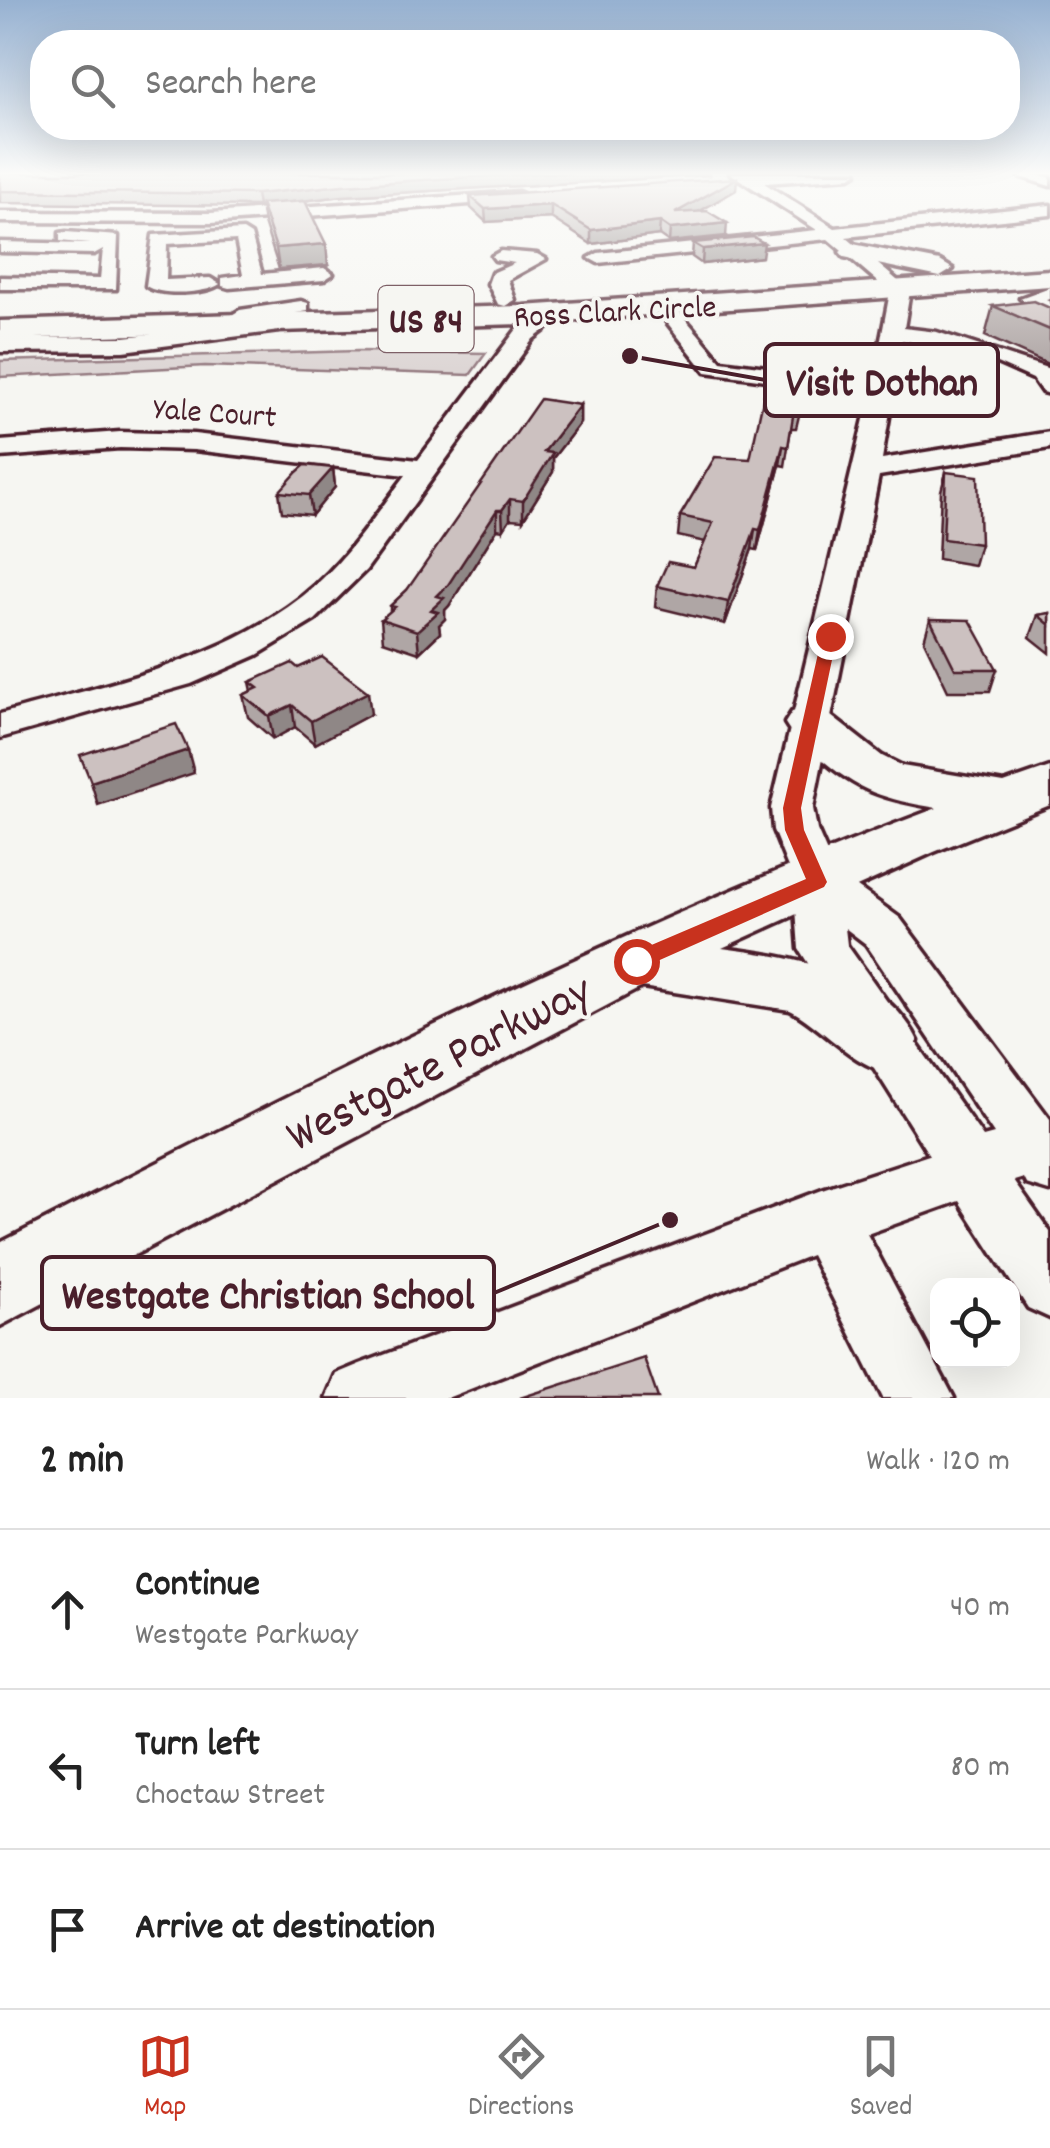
<!DOCTYPE html>
<meta charset="utf-8">
<style>
body{margin:0;font-family:Dekko,sans-serif;background:#f6f6f6;color:#222}
.controls{position:absolute;right:30px;bottom:30px;display:grid;overflow:hidden;border-radius:20px;box-shadow:0 10px 40px #0002}
.controls button{width:90px;height:90px;display:grid;place-items:center;padding:0;border:0;border-bottom:2px solid #e0e0e0;background:#fff;color:#222;font:50px sans-serif}
.stop{position:absolute;width:30px;height:30px;margin:-22px;border:8px solid #c8321e;border-radius:50%;background:#fff}
.stop.end{background:#c8321e;border-color:#fff;box-shadow:0 2px 10px #0008}
.list{margin:0;padding:0;list-style:none}
h2{display:flex;justify-content:space-between;align-items:center;height:130px;margin:0;padding:0 40px;font-size:42px}
h2 small{font-size:32px;font-weight:400;color:#767676}
.list li{display:grid;grid-template-columns:65px 1fr auto;gap:30px;align-items:center;box-sizing:border-box;height:160px;padding:0 40px;border-top:2px solid #e0e0e0}
.list b{display:block;font-size:38px;white-space:nowrap}
.list p{margin:0;font-size:32px;white-space:nowrap;color:#767676}
.list em{font-size:32px;font-style:normal;color:#767676}
.icon{flex:none;width:55px;height:55px;fill:none;stroke:currentColor;stroke-width:2;stroke-linecap:round;stroke-linejoin:round}
.map{position:relative;flex:none;width:1050px;height:1398px;overflow:hidden}
.search{position:absolute;background:#fff;box-shadow:0 10px 40px #0002;left:30px;right:30px;top:30px;height:110px;display:flex;align-items:center;gap:25px;box-sizing:border-box;padding:0 35px;border-radius:40px;color:#767676;font-size:38px}
.sheet{height:610px;background:#fff}
nav{display:flex;justify-content:space-around;align-items:center;box-sizing:border-box;height:140px;border-top:2px solid #e0e0e0;background:#fff;font-size:28px;color:#767676}
nav a{display:grid;justify-items:center;gap:5px}
nav .on{color:#c8321e}
.map>svg:first-child{display:block}
</style>
<div class="map">
<svg width="1050" height="1398" viewBox="0 0 1050 1398">
<rect width="100%" height="100%" fill="#f6f6f2"/>
<filter id="ink" filterUnits="userSpaceOnUse"><feTurbulence type="fractalNoise" baseFrequency=".01" numOctaves="2"/><feDisplacementMap in="SourceGraphic" scale="20" xChannelSelector="R" yChannelSelector="G"/><feConvolveMatrix kernelMatrix="1 2 1 2 8 2 1 2 1" color-interpolation-filters="sRGB"/></filter>
<g filter="url(#ink)">
<!-- green -->
<path fill="#ddd6d5" stroke="#947a80" stroke-width="2.5" d="M358,351L486,353L470,375L205,366L0,377V361Z"/>
<g fill="none" stroke-linecap="round" stroke-linejoin="round">
<defs>
<g id="minor">
<path d="M730,173H857L850,177L764,183L835,228L1050,205V215L846,237L910,291L904,328L937,332L1050,369V394L1042,392L1033,379L981,356L902,340L882,459L1050,432V448L879,476L813,808L817,830L835,871L900,918L1050,1119V1191L1027,1184L1024,1178L1014,1181L1050,1232V1318L1028,1308L959,1201L867,1234L954,1398H883L811,1255L447,1398H326L336,1374L360,1364L825,1189L929,1155L799,949L794,882L773,830L771,808L870,394L706,372L655,307L658,303H672L721,361L873,381L890,292L828,239L598,263L589,258L598,253L817,230ZM845,928L866,944L994,1134L983,1137L847,945Z"/>
<path d="M1016,173L1050,177V186L1018,176Z"/>
<path d="M518,192L523,194V200L211,223L0,222V212L211,213Z"/>
<path d="M243,230L251,235L262,274L324,268L333,274L324,280L229,288L222,286V278L243,275L236,240L167,244L166,280L210,278L220,284C206,294 160,296 146,286L153,235Z"/>
<path d="M66,232L118,236L116,289H0V277L100,279L103,249L94,254L0,252V242L90,244L60,241V233Z"/>
<path d="M501,251L537,254L546,259L508,280L515,300L505,306L498,304L488,284L492,273L515,263L495,260L492,256Z"/>
<path d="M1050,287V299L1046,300L1050,302V317L1020,298Z"/>
<path d="M301,301L308,303V311L240,322L230,316L240,310Z"/>
<path d="M555,307L562,309V317L533,339L366,570L315,620L257,655L191,684L0,738V714C99,686 203,666 288,607C337,574 371,521 406,475L194,450L120,448L0,457V441L120,432L194,434L418,460L517,329Z"/>
<path d="M272,321L282,327L279,331L124,351L0,352V338L124,337Z"/>
</g>
<path id="major" d="M809,708L826,712L882,756L902,766L1004,783L1050,767V805L934,852L722,948C791,957 885,971 918,1041L909,1061C902,1064 892,1069 886,1070C859,1070 816,1022 790,1010L642,987L0,1326V1243C306,1086 615,929 937,808C884,799 859,792 818,756C805,746 793,737 785,723L792,712Z"/>
<g id="highway">
<path d="M853,244L940,261L953,269L940,277L844,257L840,252Z"/>
<path d="M1050,270V286L523,324L0,339V321L523,306Z"/>
</g>
</defs>
<!-- minor casing -->
<use href="#minor" stroke="#4a1f2b" stroke-width="7"/>
<!-- major casing -->
<use href="#major" stroke="#4a1f2b" stroke-width="7"/>
<!-- highway casing -->
<use href="#highway" stroke="#4a1f2b" stroke-width="7"/>
<!-- minor -->
<use href="#minor" fill="#f6f6f2" fill-rule="evenodd"/>
<!-- major -->
<use href="#major" fill="#f6f6f2" fill-rule="evenodd"/>
<!-- highway -->
<use href="#highway" fill="#f6f6f2" fill-rule="evenodd"/>
</g>
<!-- wall -->
<g fill="#afa6a5" stroke="#4a1f2b" stroke-width="2.5">
<path d="M0,173H709V175L343,196L294,202L328,265L279,269L264,223L261,206L0,203Z"/>
<path d="M736,190L698,212L726,236L669,242L659,235L591,244L551,218L486,222L471,208L470,196Z"/>
<path d="M693,243L762,257L702,264L692,257Z"/>
<path d="M993,306L1050,308V365L985,336Z"/>
<path d="M802,403L796,428H791L785,466L780,465L757,550L752,549L725,624L655,607L657,586L694,567L705,542L678,536L680,516L750,459Z"/>
<path d="M580,405V423L553,458V472L523,520L510,519L503,530L497,529L449,606L445,610V619L439,625L440,633L419,653L383,641L381,619L390,612V606L407,590Z"/>
<path d="M333,468L335,487L312,515L282,512L279,492Z"/>
<path d="M946,472L980,544L974,565L938,559L941,491Z"/>
<path d="M1050,613V653L1030,637L1038,615Z"/>
<path d="M930,619L997,669L990,691H948L924,641Z"/>
<path d="M298,668L371,714L315,744L295,727L273,739L248,717L243,695L252,691L250,682Z"/>
</g>
<!-- shaded-wall -->
<g fill="#8f8786" stroke="#4a1f2b" stroke-width="2.5">
<path d="M539,173H709V175L343,196L258,206L256,194L342,185Z"/>
<path d="M737,178L736,190L674,226L675,213Z"/>
<path d="M551,205V218L486,222L485,209Z"/>
<path d="M660,222L659,235L591,244V230Z"/>
<path d="M727,223L726,236L669,242L670,229Z"/>
<path d="M764,243L762,257L702,264L703,249Z"/>
<path d="M326,244L328,265L279,269L276,248Z"/>
<path d="M580,405V423L553,458V472L523,520V501L544,452Z"/>
<path d="M783,446L780,465L757,550L760,530Z"/>
<path d="M333,468L335,487L312,515L309,495Z"/>
<path d="M510,499V519L503,530L502,510Z"/>
<path d="M497,510V529L449,606L445,610V619L439,625L440,633L419,653L417,631L437,596Z"/>
<path d="M755,529L752,549L725,624L728,602Z"/>
<path d="M368,692L371,714L315,744L311,721Z"/>
<path d="M292,705L295,727L273,739L269,716Z"/>
<path d="M188,750L194,773L98,805L91,782Z"/>
</g>
<!-- building -->
<g fill="#ccc1c0" stroke="#4a1f2b" stroke-width="2.5">
<path d="M0,173H539L342,185L256,194L0,191Z"/>
<path d="M737,178L675,213L707,211L727,223L670,229L660,222L591,230L551,205L485,209L470,196Z"/>
<path d="M305,201L326,244L276,248L261,204Z"/>
<path d="M753,237L764,243L703,249L693,243Z"/>
<path d="M1034,301L1050,308V330L993,306Z"/>
<path d="M767,381L805,385L799,410H794L788,447L783,446L760,530L755,529L728,602L657,586L668,562L694,567L713,523L680,516L715,457L750,459Z"/>
<path d="M540,399L580,405L544,452L553,453L523,501L510,499L502,510H497L448,585L437,596L444,598L431,610L438,612L417,631L381,619L395,607L390,606L407,590Z"/>
<path d="M305,465L333,468L309,495L279,492L297,472Z"/>
<path d="M946,472L978,476L980,544L943,539Z"/>
<path d="M1050,613V625L1038,615Z"/>
<path d="M930,619L970,620L997,669H955Z"/>
<path d="M322,657L368,692L311,721L292,705L269,716L243,695L258,688L250,682L292,663L298,668Z"/>
<path d="M176,724L188,750L91,782L80,755Z"/>
<path d="M644,1358L658,1398H520Z"/>
</g>
</g>
<!-- sky -->
<linearGradient id="sky" x2="0" y2="1"><stop stop-color="#96b1d1"/><stop offset="0.47" stop-color="#fbfbf9"/><stop offset="1" stop-color="#fbfbf9" stop-opacity="0"/></linearGradient>
<rect width="1050" height="369" fill="url(#sky)"/>
<!-- route -->
<path fill="#c8321e" d="M830,631L837,636L801,808L804,830L827,882L824,887L644,967H628L625,961L628,955L806,879L785,830L783,808L822,636Z"/>
<g text-anchor="middle" stroke-width="8" stroke-linejoin="round" paint-order="stroke">
<!-- far-street labels -->
<g font-size="32" fill="#4a1f2b" stroke="#f6f6f2">
<text transform="translate(615 310) rotate(-3)" y="11">Ross Clark Circle</text>
<text transform="translate(215 411) rotate(4)" y="11">Yale Court</text>
</g>
<!-- shield labels -->
<rect fill="#f6f6f2" stroke="#7e6067" stroke-width="2.5" x="378.5" y="286" width="95" height="66" rx="8"/>
<g font-size="38" font-weight="bold" fill="#4a1f2b">
<text x="426" y="332">US 84</text>
</g>
<!-- near-street labels -->
<g font-size="48" fill="#4a1f2b" stroke="#f6f6f2">
<text transform="translate(437 1060) rotate(-27)" y="17">Westgate Parkway</text>
</g>
</g>
<!-- callouts -->
<path fill="none" stroke="#4a1f2b" stroke-width="4" d="M630 356L765 380M670 1220L494 1293"/>
<g fill="#4a1f2b" stroke="#f6f6f2" stroke-width="4">
<circle cx="630" cy="356" r="10"/>
<circle cx="670" cy="1220" r="10"/>
</g>
<g fill="#f6f6f2" stroke="#4a1f2b" stroke-width="4">
<rect x="765" y="344" width="233" height="72" rx="10"/>
<rect x="42" y="1257" width="452" height="72" rx="10"/>
</g>
<g font-size="42" text-anchor="middle" font-weight="bold" fill="#4a1f2b">
<text x="882" y="395">Visit Dothan</text>
<text x="268" y="1308">Westgate Christian School</text>
</g>
</svg>
<div class="controls">
<button><svg class="icon" aria-label="locate" viewBox="0 0 24 24"><circle cx="12" cy="12" r="6"/><path d="M12 2v4M12 18v4M2 12h4M18 12h4"/></svg></button>
</div>
<div class="stop" style="left:636px;top:961px"></div>
<div class="stop end" style="left:830px;top:636px"></div>
<div class="search"><svg class="icon" aria-label="search" viewBox="0 0 24 24"><circle cx="10" cy="10" r="6"/><path d="M15 15l6 6"/></svg>Search here</div>
</div>
<section class="sheet">
<h2>2 min<small>Walk · 120 m</small></h2>
<ul class="list">
<li><svg class="icon" aria-label="ahead" viewBox="0 0 24 24"><path d="M12 20V5M6 11l6-6 6 6"/></svg><div><b>Continue</b><p>Westgate Parkway</p></div><em>40 m</em></li>
<li><svg class="icon" aria-label="left" viewBox="0 0 24 24"><path d="M17 20v-9H6M10 6l-5 5 5 5"/></svg><div><b>Turn left</b><p>Choctaw Street</p></div><em>80 m</em></li>
<li><svg class="icon" aria-label="arrive" viewBox="0 0 24 24"><path d="M6 21V4h12l-3 4 3 4H6"/></svg><div><b>Arrive at destination</b></div></li>
</ul>
</section>
<nav>
<a class="on"><svg class="icon" aria-label="map" viewBox="0 0 24 24"><path d="M3 6l6-2 6 2 6-2v14l-6 2-6-2-6 2zM9 4v14M15 6v14"/></svg>Map</a>
<a><svg class="icon" aria-label="directions" viewBox="0 0 24 24"><path d="M12 3l9 9-9 9-9-9zM9 14v-3h6M13 9l2 2-2 2"/></svg>Directions</a>
<a><svg class="icon" aria-label="saved" viewBox="0 0 24 24"><path d="M7 4h10v16l-5-4-5 4z"/></svg>Saved</a>
</nav>
